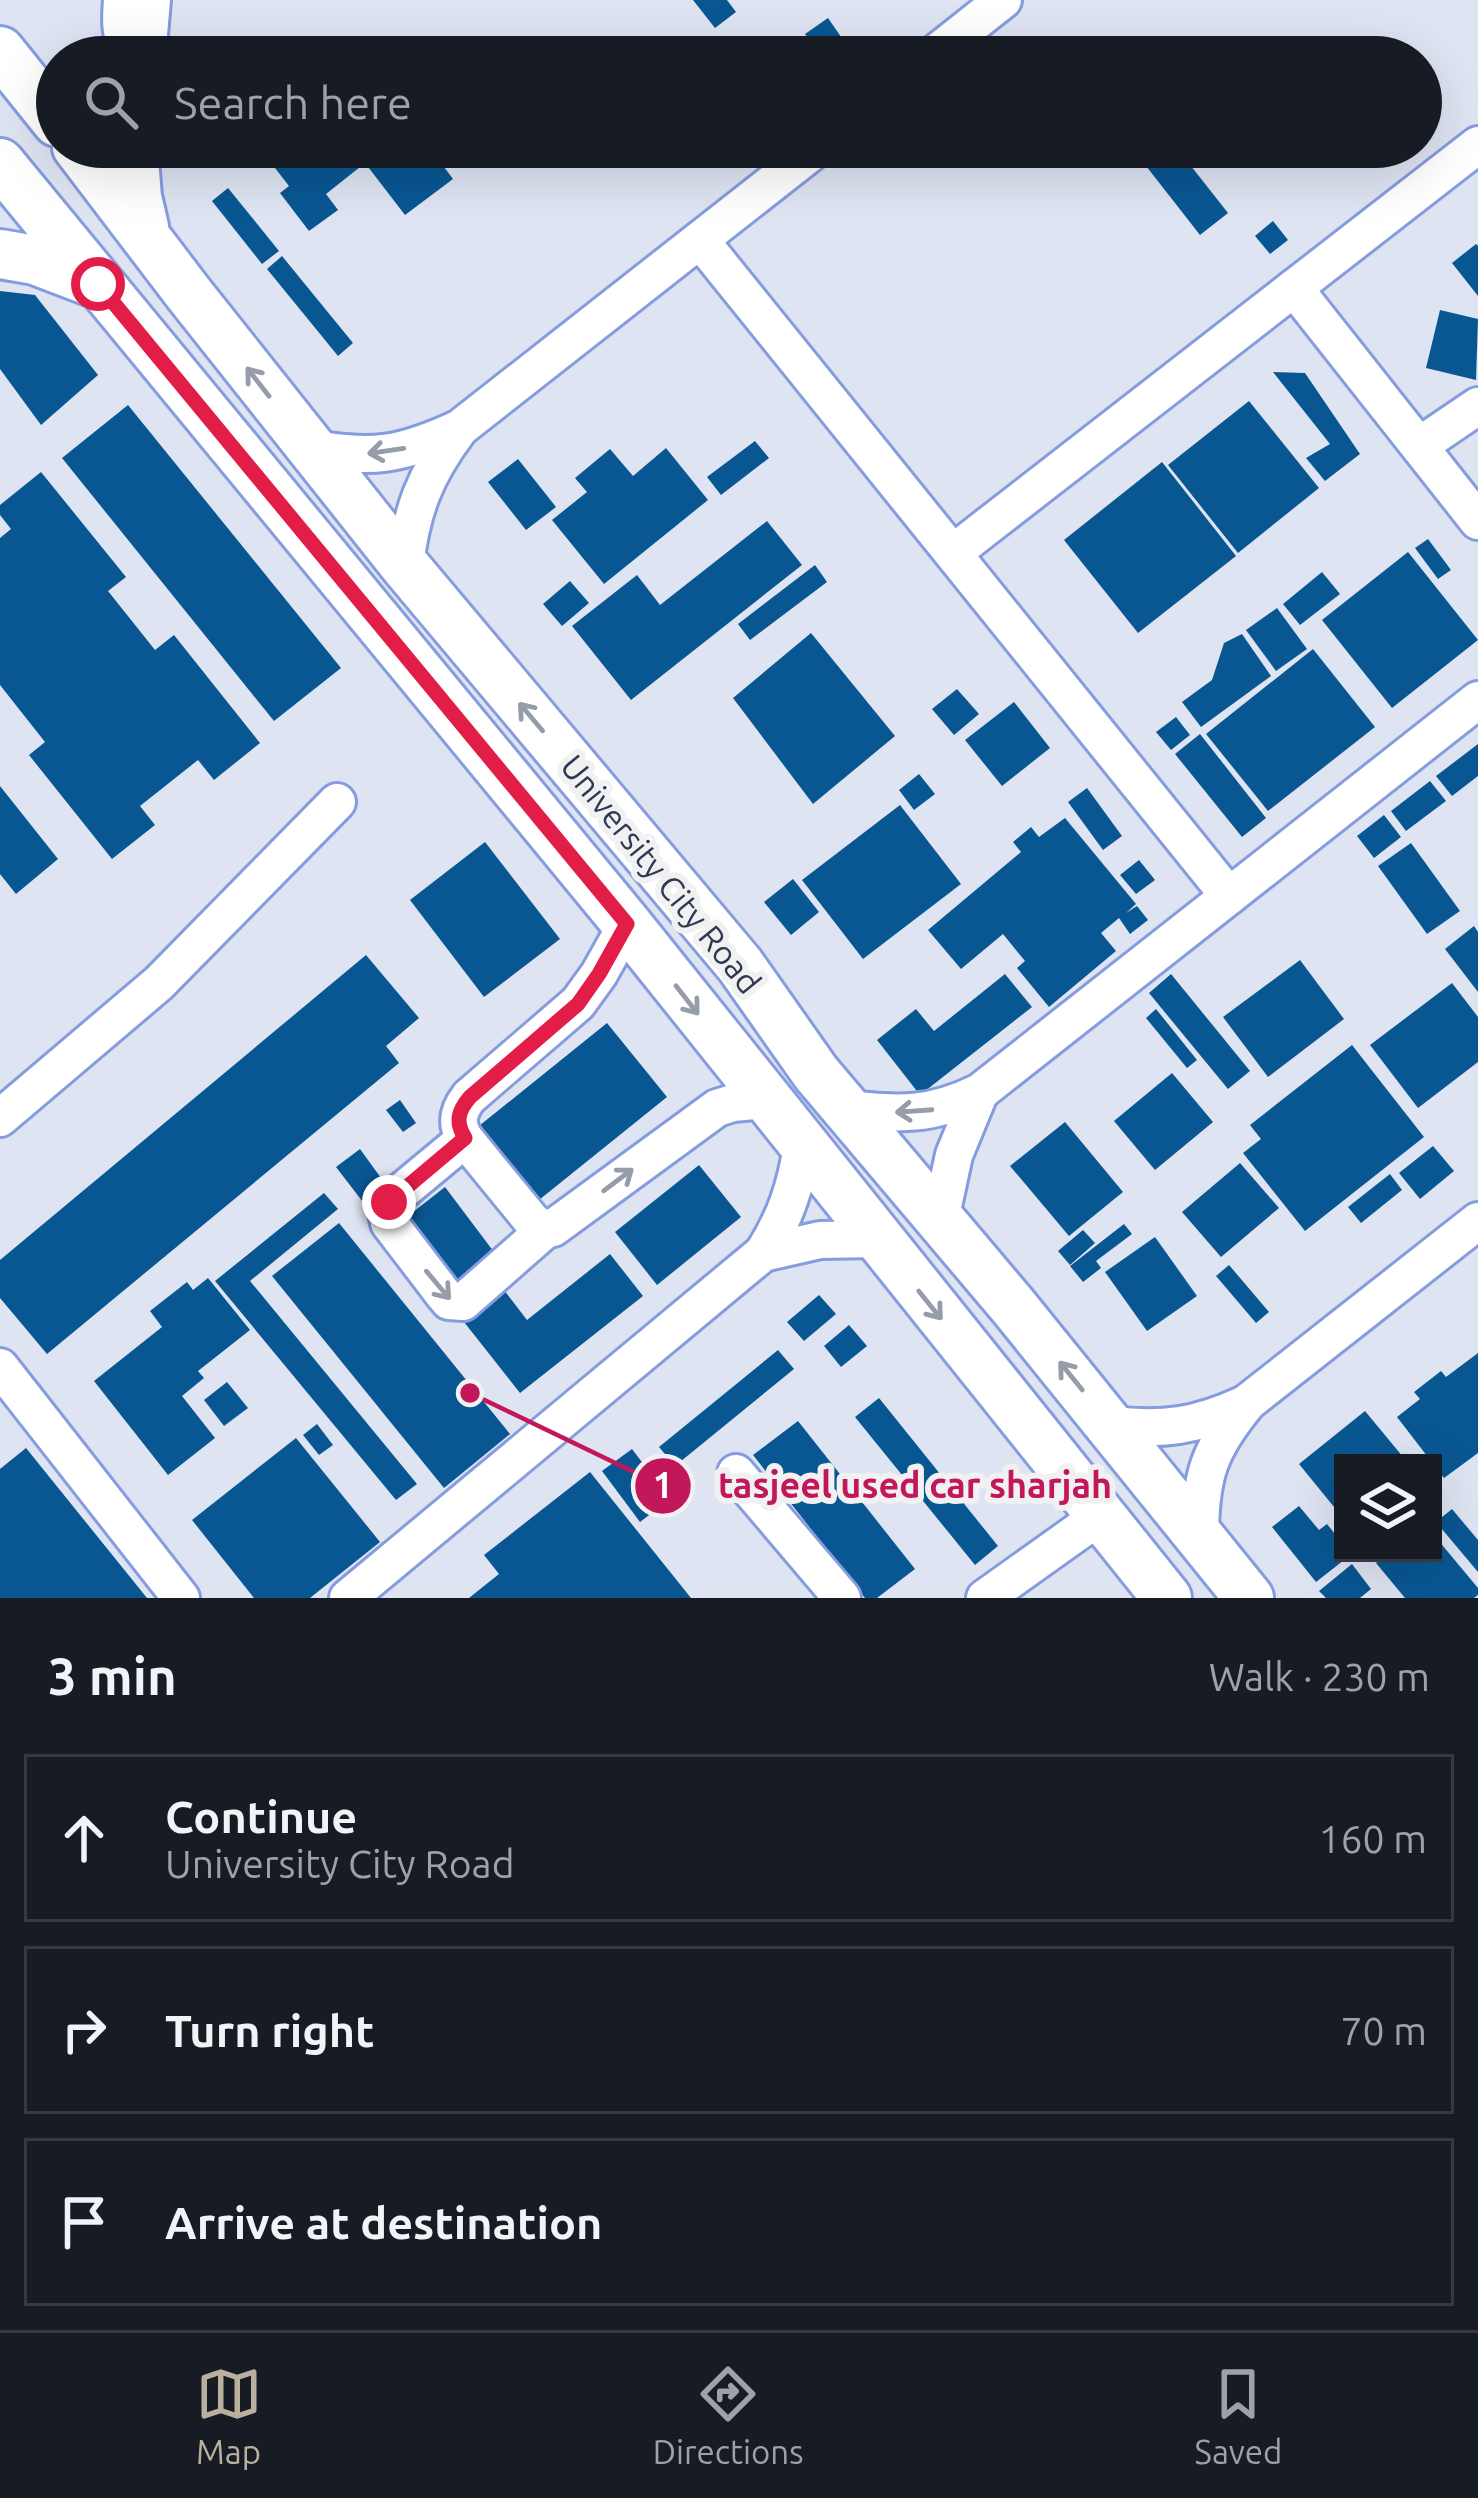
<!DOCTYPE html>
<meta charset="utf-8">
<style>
body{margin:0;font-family:Ubuntu,sans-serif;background:#20242c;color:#f1f3f6}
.controls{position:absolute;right:36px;bottom:36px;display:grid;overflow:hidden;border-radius:0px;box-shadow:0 12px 48px #0002}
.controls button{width:108px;height:108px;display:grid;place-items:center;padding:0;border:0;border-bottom:3px solid #363941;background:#171b24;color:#f1f3f6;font:60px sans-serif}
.stop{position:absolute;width:36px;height:36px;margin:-27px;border:9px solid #e11d48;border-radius:50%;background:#fff}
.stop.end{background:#e11d48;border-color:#fff;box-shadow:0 3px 12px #0008}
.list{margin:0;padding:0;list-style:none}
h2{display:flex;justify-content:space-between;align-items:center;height:156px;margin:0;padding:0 48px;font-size:51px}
h2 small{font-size:39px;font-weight:400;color:#9ea1a6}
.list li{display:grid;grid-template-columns:78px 1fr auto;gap:36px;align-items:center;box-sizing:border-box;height:168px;margin:0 24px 24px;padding:0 24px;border:3px solid #363941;border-radius:0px}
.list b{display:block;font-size:45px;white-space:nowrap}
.list p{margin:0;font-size:39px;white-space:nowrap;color:#9ea1a6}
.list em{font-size:39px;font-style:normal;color:#9ea1a6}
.icon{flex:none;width:66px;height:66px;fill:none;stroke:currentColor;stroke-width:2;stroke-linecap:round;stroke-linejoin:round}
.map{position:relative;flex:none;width:1478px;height:1598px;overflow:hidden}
.search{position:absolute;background:#171b24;box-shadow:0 12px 48px #0002;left:36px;right:36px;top:36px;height:132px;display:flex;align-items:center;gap:30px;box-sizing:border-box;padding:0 42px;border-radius:66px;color:#9ea1a6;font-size:45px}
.sheet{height:732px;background:#171b24}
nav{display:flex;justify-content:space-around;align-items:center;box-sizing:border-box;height:168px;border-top:3px solid #363941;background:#171b24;font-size:33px;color:#9ea1a6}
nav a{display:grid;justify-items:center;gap:6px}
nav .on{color:#b9b19d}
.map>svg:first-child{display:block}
</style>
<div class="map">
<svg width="1478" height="1598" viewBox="0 0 1478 1598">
<rect width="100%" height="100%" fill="#dee4f2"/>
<!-- building -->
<g fill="#095792">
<path d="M693,0H727L736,12L715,28Z"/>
<path d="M828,18L846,44L828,57H821L805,34Z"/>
<path d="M265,147H429L453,179L405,215L365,163L326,194L338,210L309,231L280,193L289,186L261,150Z"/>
<path d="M1151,147H1176L1228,213L1200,235L1139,157Z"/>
<path d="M228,188L279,251L262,264L212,201Z"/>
<path d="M1273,221L1288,240L1270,254L1255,236Z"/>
<path d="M1476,244L1478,246V296L1452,263Z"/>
<path d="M282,256L353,343L338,356L267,269Z"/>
<path d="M0,291L35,295L98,375L41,425L0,369Z"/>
<path d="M1440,310L1478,319L1476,380L1426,368Z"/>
<path d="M1273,372L1305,373L1360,454L1325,481L1306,458L1330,444Z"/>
<path d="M1249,401L1319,488L1238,553L1168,465Z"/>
<path d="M128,405L341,668L274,721L62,458Z"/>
<path d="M755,441L769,458L721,495L707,477Z"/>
<path d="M666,448L708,500L604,584L552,520L587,492L575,478L610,449L633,476Z"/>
<path d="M518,459L556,507L526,530L488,482Z"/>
<path d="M1162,462L1236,556L1138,633L1064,540Z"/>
<path d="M41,472L126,577L108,591L155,650L174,635L260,743L214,780L198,760L140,806L155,825L112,859L29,755L45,742L0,685V538L11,529L0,515V505Z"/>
<path d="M767,521L802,565L631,700L572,626L637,575L660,605Z"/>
<path d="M1428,539L1451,570L1438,579L1415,548Z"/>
<path d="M1408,552L1478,640L1392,708L1322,620Z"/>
<path d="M815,565L827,582L750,640L738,624Z"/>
<path d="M1322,572L1340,594L1300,625L1283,604Z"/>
<path d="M570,581L589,603L562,626L543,604Z"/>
<path d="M1277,608L1307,649L1276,671L1246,630Z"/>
<path d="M811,633L895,736L813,804L733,698Z"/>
<path d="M1242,634L1271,676L1201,727L1182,702L1212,680L1224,643Z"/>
<path d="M1313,649L1375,727L1268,811L1206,734Z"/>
<path d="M957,689L979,714L954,735L932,709Z"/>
<path d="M1014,702L1050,748L1002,786L965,740Z"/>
<path d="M1176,717L1190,735L1171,750L1156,732Z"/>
<path d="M1200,734L1266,818L1242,837L1175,754Z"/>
<path d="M1478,744V776L1452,796L1436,776Z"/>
<path d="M919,774L935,794L914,810L899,790Z"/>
<path d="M1430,781L1446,801L1406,831L1391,811Z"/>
<path d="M0,786L58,859L16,894L0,874Z"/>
<path d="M1087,788L1122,836L1103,850L1068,802Z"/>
<path d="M900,805L961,884L863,959L802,880Z"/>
<path d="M1384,815L1401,837L1374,858L1357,836Z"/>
<path d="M1065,818L1136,904L1126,913L1137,906L1148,920L1130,934L1119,918L1101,933L1116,951L1049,1007L1017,968L1025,961L1003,934L961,969L928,930L1021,852L1013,842L1031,827L1039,837Z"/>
<path d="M485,842L560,939L484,997L410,900Z"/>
<path d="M1411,843L1460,911L1427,934L1378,866Z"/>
<path d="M1139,860L1155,880L1136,894L1120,875Z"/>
<path d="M793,879L819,912L791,935L764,902Z"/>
<path d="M1474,926L1478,932V992L1445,949Z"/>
<path d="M366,955L419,1018L386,1046L399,1063L47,1354L0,1298V1260Z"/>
<path d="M1300,960L1344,1019L1268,1077L1223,1017Z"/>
<path d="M1005,974L1032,1007L920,1095L877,1040L916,1009L934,1031Z"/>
<path d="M1171,974L1250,1071L1228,1089L1149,993Z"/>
<path d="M1452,983L1478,1017V1062L1418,1108L1370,1045Z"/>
<path d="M1156,1009L1197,1060L1187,1068L1146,1018Z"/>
<path d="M607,1023L667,1097L534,1204L474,1130Z"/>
<path d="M1352,1045L1424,1137L1305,1231L1243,1153L1261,1139L1250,1125Z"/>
<path d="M1172,1073L1213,1122L1155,1170L1114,1121Z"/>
<path d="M400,1100L416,1123L403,1132L386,1110Z"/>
<path d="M1065,1122L1123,1192L1069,1236L1010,1166Z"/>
<path d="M1433,1146L1454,1171L1420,1199L1399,1173Z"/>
<path d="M360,1149L389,1189L366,1206L336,1167Z"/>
<path d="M1240,1163L1279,1208L1221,1257L1182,1212Z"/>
<path d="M699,1165L741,1217L657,1285L615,1232Z"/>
<path d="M1390,1174L1402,1190L1361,1223L1348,1207Z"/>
<path d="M445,1187L497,1256L460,1284L408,1216Z"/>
<path d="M324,1193L338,1209L250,1281L417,1484L396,1500L215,1281Z"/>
<path d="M339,1223L510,1434L444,1488L272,1276Z"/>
<path d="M1124,1224L1132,1234L1096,1261L1101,1268L1083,1282L1070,1266Z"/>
<path d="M1083,1230L1095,1243L1070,1265L1058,1251Z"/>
<path d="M1155,1237L1197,1296L1147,1331L1105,1272Z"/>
<path d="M610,1254L643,1296L520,1393L464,1322L504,1290L527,1320Z"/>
<path d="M1229,1265L1269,1312L1256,1323L1216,1276Z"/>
<path d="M208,1278L250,1330L198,1371L204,1378L182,1396L215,1438L168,1475L94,1381L162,1327L150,1311L187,1282L193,1290Z"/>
<path d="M819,1295L836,1314L804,1341L787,1322Z"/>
<path d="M849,1325L867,1346L841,1367L824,1346Z"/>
<path d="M778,1350L794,1369L675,1466L659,1447Z"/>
<path d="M1478,1353V1453L1444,1478L1397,1417L1420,1399L1414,1392L1441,1371L1446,1377Z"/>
<path d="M227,1382L248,1408L224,1426L204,1400Z"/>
<path d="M879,1398L998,1546L975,1565L855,1417Z"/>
<path d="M1365,1411L1408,1463H1343V1518L1299,1464Z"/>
<path d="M798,1421L915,1569L877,1598H865L753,1455Z"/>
<path d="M317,1424L333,1445L319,1455L303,1435Z"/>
<path d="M296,1438L380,1542L310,1598H254L192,1520Z"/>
<path d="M26,1448L147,1598H0V1469Z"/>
<path d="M632,1449L670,1499L640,1522L602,1471Z"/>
<path d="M590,1472L691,1598H469L499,1574L484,1555Z"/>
<path d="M1299,1506L1319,1530L1327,1524L1343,1544V1553H1353L1316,1582L1272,1527Z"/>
<path d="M1452,1509L1478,1540V1572L1436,1522Z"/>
<path d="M1433,1534L1478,1588V1595L1474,1598H1405L1376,1563L1387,1553H1433Z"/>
<path d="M1352,1564L1371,1589L1360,1598H1326L1319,1591Z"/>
</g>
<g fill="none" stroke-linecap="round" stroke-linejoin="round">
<defs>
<g id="minor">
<path d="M122,0C120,23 119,42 138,57"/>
<path d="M931,57L1003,0"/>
<path d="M700,240L1229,896"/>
<path d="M1294,288L1478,521"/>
<path d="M1419,446L1478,406"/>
<path d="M309,448C372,460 402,455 460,428L818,147"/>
<path d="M953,553L1478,145"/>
<path d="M405,566C411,511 425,475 458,431"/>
<path d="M627,924L599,974L578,1003L469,1097C458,1111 455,1123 465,1139L532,1221L545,1230L553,1228L717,1108L733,1103L766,1100"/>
<path d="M845,1109C900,1114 929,1117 980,1092L1478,700"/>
<path d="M0,1118L159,983L337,802"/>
<path d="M465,1139L389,1202L386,1208L389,1223L444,1295L449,1301L463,1302L545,1230"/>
<path d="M940,1220L954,1155L980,1092"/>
<path d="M763,1253L820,1240L877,1239"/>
<path d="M0,1367L181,1598"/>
<path d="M1111,1425C1163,1431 1197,1426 1245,1404"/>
<path d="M736,1473L842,1598"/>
<path d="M1200,1537C1200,1476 1209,1449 1248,1402L1478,1221"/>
<path d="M348,1598L763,1253C785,1219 796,1186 802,1146"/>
<path d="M985,1598L1100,1516"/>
</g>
<g id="major">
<path d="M0,51L57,122"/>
<path d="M141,57L146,0"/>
<path d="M77,147L189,294L405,566L740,965L816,1073L1013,1306L1249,1598"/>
<path d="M133,147L137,197L144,227"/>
<path d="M0,163L627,924L1167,1598"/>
<path d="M0,254L35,260L98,284"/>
</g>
</defs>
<!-- minor casing -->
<use href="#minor" stroke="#859cdf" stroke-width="42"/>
<!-- major casing -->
<use href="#major" stroke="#859cdf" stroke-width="54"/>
<!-- minor -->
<use href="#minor" stroke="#fff" stroke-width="36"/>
<!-- major -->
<use href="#major" stroke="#fff" stroke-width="48"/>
</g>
<!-- one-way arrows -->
<defs><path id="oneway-shaft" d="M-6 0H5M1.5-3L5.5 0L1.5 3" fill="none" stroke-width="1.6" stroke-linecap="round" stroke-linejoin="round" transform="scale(3)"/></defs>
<g stroke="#969caa">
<use href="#oneway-shaft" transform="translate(258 382) rotate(-128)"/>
<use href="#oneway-shaft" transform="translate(386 451) rotate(172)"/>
<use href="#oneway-shaft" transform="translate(531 717) rotate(-130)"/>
<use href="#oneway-shaft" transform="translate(687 1000) rotate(52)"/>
<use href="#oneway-shaft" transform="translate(914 1111) rotate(176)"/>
<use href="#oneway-shaft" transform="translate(618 1180) rotate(-37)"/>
<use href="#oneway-shaft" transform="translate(438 1285) rotate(50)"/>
<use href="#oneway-shaft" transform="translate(930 1305) rotate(51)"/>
<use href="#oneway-shaft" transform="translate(1071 1376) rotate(-129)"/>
</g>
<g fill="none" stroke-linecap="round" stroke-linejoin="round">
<!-- route -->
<path stroke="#e11d48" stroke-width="15" d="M98,284L627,924L599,974L578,1004L470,1097C458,1111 455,1122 465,1138L389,1202"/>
</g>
<g text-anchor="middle" stroke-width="12" stroke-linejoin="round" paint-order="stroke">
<!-- street labels -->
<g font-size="33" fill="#2e3854" stroke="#f1f1f1">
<text transform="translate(661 874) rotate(51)" y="12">University City Road</text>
</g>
</g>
<!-- callouts -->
<path fill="none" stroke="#c2185b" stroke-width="4.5" d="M470 1393L663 1486"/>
<g fill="#c2185b" stroke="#f1f1f1" stroke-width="4.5">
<circle cx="470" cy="1393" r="12"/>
<circle cx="663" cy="1486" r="30"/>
</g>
<g font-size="36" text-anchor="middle" font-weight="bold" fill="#fff">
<text x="663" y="1498">1</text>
</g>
<g font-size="36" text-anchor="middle" font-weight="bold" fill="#c2185b" stroke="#f1f1f1" stroke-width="12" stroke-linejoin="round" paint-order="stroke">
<text x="915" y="1498">tasjeel used car sharjah</text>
</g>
</svg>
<div class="controls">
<button><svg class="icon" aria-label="layers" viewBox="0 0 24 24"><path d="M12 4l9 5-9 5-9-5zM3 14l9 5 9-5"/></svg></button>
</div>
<div class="stop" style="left:98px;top:284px"></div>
<div class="stop end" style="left:389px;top:1202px"></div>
<div class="search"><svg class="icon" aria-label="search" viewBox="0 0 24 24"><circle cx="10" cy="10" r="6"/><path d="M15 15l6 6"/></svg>Search here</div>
</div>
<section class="sheet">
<h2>3 min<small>Walk · 230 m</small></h2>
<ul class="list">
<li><svg class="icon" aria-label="ahead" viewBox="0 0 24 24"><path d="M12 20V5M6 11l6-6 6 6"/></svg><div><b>Continue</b><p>University City Road</p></div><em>160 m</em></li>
<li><svg class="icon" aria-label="right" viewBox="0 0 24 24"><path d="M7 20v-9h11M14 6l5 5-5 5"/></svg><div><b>Turn right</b></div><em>70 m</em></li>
<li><svg class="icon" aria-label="arrive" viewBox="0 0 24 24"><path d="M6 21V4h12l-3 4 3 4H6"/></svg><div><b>Arrive at destination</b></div></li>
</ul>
</section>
<nav>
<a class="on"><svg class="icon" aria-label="map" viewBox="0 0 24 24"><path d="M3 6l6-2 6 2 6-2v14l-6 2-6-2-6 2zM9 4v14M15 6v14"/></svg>Map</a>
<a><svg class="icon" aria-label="directions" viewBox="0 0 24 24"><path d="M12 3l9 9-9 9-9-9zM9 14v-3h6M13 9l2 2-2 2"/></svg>Directions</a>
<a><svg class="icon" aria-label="saved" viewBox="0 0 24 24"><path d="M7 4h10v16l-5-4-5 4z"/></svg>Saved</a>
</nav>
